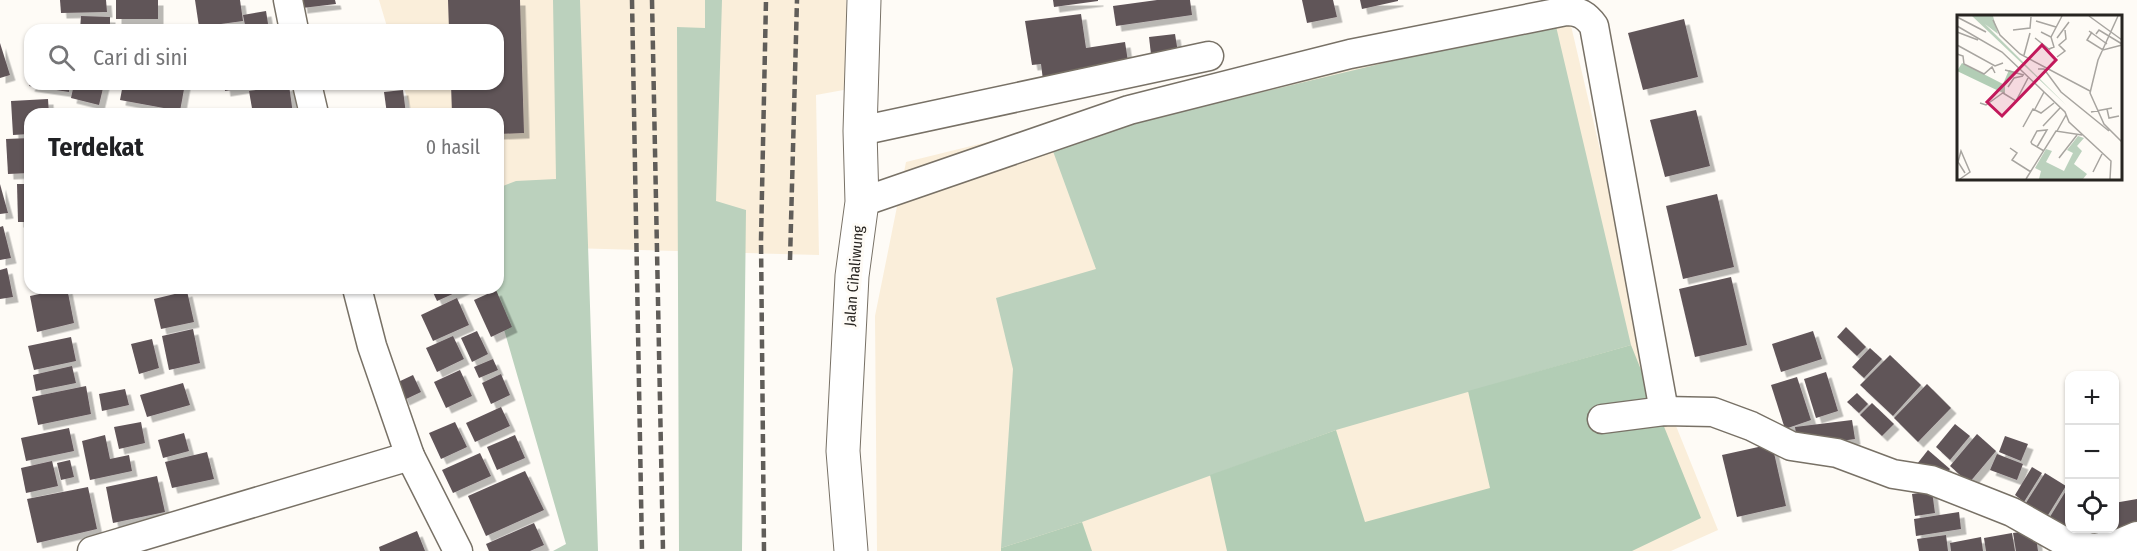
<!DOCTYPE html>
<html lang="id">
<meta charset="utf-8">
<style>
body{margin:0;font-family:"Fira Sans Condensed",sans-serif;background:#f2f2f2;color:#202124}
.controls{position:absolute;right:18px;bottom:18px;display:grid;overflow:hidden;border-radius:12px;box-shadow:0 2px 4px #0004}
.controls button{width:54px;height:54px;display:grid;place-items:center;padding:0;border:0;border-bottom:2px solid #e0e0e0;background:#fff;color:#202124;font:30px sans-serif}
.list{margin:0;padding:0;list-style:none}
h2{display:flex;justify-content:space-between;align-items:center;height:78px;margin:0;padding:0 24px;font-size:26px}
h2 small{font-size:20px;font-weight:400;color:#757577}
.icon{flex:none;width:33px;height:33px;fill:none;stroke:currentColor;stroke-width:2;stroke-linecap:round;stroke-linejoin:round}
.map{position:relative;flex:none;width:2137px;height:551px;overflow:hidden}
.search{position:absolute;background:#fff;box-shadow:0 2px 4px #0004;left:24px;top:24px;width:480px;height:66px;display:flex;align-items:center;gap:15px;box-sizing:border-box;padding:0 21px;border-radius:18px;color:#757577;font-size:22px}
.panel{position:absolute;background:#fff;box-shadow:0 2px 4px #0004;left:24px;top:108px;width:480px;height:186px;border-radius:18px}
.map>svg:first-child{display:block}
</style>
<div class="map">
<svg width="2137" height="551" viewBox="0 0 2137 551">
<defs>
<filter id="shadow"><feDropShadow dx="5.5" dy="5.5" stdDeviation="0" flood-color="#0004"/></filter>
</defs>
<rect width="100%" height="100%" fill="#fefbf6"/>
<!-- built -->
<g fill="#faeeda">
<path d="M379,0H846L849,89L816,95L819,255L498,246V114H412L403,84H498V30H388Z"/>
<path d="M1565,0L1649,359L1718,530L1671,551H877L875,316L906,162Z"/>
</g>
<!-- green -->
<g fill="#bbd1bd">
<path d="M553,0H580L598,551H553L566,544L492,288H498V188L516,181L556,179Z"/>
<path d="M705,0H722L716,201L746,210L742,551H679L677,27L705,28Z"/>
<path d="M1555,22L1631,345L1336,430L1082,522L1001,548L1013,369L996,298L1096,269L1050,143Z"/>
</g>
<!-- forest -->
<g fill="#b2cdb5">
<path d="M1631,345L1701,518L1632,551H1227L1210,475L1336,430L1365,522L1490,488L1468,391Z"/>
<path d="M1082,522L1092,551H1001V548Z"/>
</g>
<!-- building -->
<g fill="#615459" filter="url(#shadow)">
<path d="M60,0H106L107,12L61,13Z"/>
<rect x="116" y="0" width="42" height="19"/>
<path d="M195,0H240L243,21L199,27Z"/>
<path d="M301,0H335L336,4L302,8Z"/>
<path d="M448,0H520L524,133L498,134V114H452L451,84H498V30H449Z"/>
<path d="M1053,0H1098V1L1054,7Z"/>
<path d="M1157,0H1190L1192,15L1116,26L1113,6Z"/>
<path d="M1302,0H1333L1337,17L1307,23Z"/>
<path d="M1360,0H1398V1L1362,9Z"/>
<path d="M266,11L269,30H246L243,15Z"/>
<path d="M1081,14L1086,48L1125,42L1129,68L1043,80L1041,64L1032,65L1025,21Z"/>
<path d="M81,16L110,17V30H80Z"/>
<path d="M1684,19L1698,77L1643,90L1628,33Z"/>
<path d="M236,24L237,30H206V29Z"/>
<path d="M1175,34L1179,59L1152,63L1149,37Z"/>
<path d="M0,43L10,75L0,78Z"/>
<path d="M30,84H70L69,92L29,86Z"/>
<path d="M74,84H104L99,105L71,98Z"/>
<path d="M123,84H185L180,111L120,100Z"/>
<path d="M224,84H262V85L225,91Z"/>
<path d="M289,85L293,114H253L249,91Z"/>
<path d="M403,90L406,114H387L384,92Z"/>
<path d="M48,99L49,114H30V134L13,135L11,101Z"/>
<path d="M1696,110L1710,166L1665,177L1650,120Z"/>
<path d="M30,138V173L8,174L6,139Z"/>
<path d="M0,184L8,213L0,214Z"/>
<path d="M17,184H30V222H18Z"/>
<path d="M1717,194L1734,267L1683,279L1666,206Z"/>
<path d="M3,226L11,258L0,260V227Z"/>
<path d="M7,268L13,297L0,299V270Z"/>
<path d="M1731,277L1747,345L1695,357L1679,289Z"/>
<path d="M67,288L74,323L37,332L30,296Z"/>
<path d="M431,288H466L437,301Z"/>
<path d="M496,290L512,327L491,337L474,300Z"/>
<path d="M187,291L194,322L161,329L154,299Z"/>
<path d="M457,298L469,325L433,341L421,315Z"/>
<path d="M1846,327L1866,347L1857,356L1837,337Z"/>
<path d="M193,329L200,363L169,370L162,336Z"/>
<path d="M477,331L488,354L472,362L461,338Z"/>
<path d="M1813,331L1822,359L1781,372L1772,344Z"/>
<path d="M453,336L464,359L437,372L426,348Z"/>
<path d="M71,337L76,361L34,370L28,346Z"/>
<path d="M152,339L159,368L139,374L131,344Z"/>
<path d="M1870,348L1882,359L1864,378L1852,367Z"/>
<path d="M1890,355L1921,385L1893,416L1860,385Z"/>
<path d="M493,359L498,370L479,378L474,367Z"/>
<path d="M72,366L76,383L36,391L33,375Z"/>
<path d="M460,370L472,396L446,408L434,382Z"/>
<path d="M1826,372L1838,411L1816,418L1804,379Z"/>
<path d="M501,374L510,395L491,404L482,383Z"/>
<path d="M413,375L421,392L404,400L396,383Z"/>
<path d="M1797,377L1811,420L1785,429L1771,385Z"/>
<path d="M183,383L190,405L147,417L140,395Z"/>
<path d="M1927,384L1951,408L1918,442L1894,418Z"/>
<path d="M86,386L91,414L38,425L32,397Z"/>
<path d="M125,389L129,405L102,411L99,394Z"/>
<path d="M1857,393L1868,404L1859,413L1847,402Z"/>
<path d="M1872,403L1894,424L1882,436L1860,415Z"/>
<path d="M501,407L510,426L475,442L466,423Z"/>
<path d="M1852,420L1855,439L1798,447L1795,427Z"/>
<path d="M141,422L145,443L119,449L114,427Z"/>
<path d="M455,422L467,447L441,459L429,433Z"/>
<path d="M1955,424L1970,436L1950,460L1936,447Z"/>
<path d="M69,428L74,451L26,461L21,438Z"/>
<path d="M184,433L189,451L163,458L158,440Z"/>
<path d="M1977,434L1996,451L1969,483L1950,466Z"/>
<path d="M105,435L110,459L129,455L132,471L90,480L82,441Z"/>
<path d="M515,435L525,458L497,470L487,447Z"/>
<path d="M2005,436L2028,444L2021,461L1999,452Z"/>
<path d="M1772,444L1786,506L1737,517L1722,455Z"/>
<path d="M1928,450L1950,469L1939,483L1917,464Z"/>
<path d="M207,452L214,479L172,488L165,462Z"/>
<path d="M480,453L491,476L453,493L442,470Z"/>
<path d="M1997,454L2023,464L2017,480L1990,470Z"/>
<path d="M70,460L74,477L61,480L57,463Z"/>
<path d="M52,461L58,486L26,493L21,468Z"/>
<path d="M2032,467L2042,473L2024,502L2015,495Z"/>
<path d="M525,471L544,510L486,536L468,496Z"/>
<path d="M2045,473L2066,486L2045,520L2024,506Z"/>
<path d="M157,476L165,512L113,523L106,487Z"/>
<path d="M88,487L97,529L37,543L27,499Z"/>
<path d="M2067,489L2070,491V529L2048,520Z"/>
<path d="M1932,491L1935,513L1915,516L1912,494Z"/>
<path d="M2137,499V529L2117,532L2114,503Z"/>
<path d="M1959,512L1961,529L1916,536L1914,519Z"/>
<path d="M534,523L544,545L530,551H489L486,544Z"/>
<path d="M2086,528H2111L2112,538L2086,539Z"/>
<path d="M2035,530L2038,551H2016L2013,533Z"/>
<path d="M417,531L425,551H380L379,547Z"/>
<path d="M2012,533L2015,551H1986L1984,538Z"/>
<path d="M1946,535L1948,551H1919L1917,539Z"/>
<path d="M1981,537L1983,551H1951L1950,543Z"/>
</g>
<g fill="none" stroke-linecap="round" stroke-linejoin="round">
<defs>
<g id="street">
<path d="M288,0L294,30"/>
<path d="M307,84L314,114"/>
<path d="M860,131L1209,56"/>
<path d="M862,202L1129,110L1350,54L1566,11C1579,11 1586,15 1594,26L1664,411"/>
<path d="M357,288L372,346L410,456L458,551"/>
<path d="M1602,419L1664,411L1713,412L1751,426L1791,446L1837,453L1893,474L1931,480L2012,512L2065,542L2093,548L2118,544L2137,536"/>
<path d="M92,551L410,456"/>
</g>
<path id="highway" d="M851,551L843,451L852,276L862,202L860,131L864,0"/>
</defs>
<!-- street casing -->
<use href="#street" stroke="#787166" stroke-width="31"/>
<!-- highway casing -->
<use href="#highway" stroke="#787166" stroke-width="35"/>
<!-- street -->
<use href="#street" stroke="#fff" stroke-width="28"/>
<!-- highway -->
<use href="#highway" stroke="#fff" stroke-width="33"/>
<!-- rail -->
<g stroke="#605d59" stroke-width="4.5" stroke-dasharray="9 4.5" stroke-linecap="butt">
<path d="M632,0L642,551"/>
<path d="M652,0L663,551"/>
<path d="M790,260L797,0"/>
<path d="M764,551L761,240L766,0"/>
</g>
</g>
<g text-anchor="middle" stroke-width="6" stroke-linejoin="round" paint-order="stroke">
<!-- street labels -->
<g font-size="15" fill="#272420" stroke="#fefbf6">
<text transform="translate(854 276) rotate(-85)" y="5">Jalan Cihaliwung</text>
</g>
</g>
<!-- overview -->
<g transform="translate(1957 15)">
<rect width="165" height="165" fill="#fefbf6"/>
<path d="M15,1H36L41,19L28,9L109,90ZM121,121L127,123L120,131L125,136L117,149L130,159L126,164H82L84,156L78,153L89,134L95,136L89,147L107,156L116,138L110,135Z" fill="#bbd1bd"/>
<path d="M5,48L46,69L52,55L59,57L48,71V79L0,56Z" fill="#b2cdb5"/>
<path fill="none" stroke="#a8a5a0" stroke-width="1.5" d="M132,1L165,25M161,1L141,45L133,78L147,109L165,127M0,2L29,17M36,5L43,20L63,39L133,76M79,6L99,12M0,11L45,37L108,97L112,107L154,146L153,164M56,15L73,13L74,2M132,16L150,29M0,17L21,25M84,17L94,22L97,32L92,34M135,17L130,25L146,35L165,30M139,19L142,15L165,29M94,22L105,1M78,23L93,35M100,23L112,7M0,30L38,51L46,48M0,39L6,41L7,49L27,59L35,52L38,58M67,40L73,18M100,42L108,36L102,30L109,24L108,15M81,54H87L104,77L152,116M48,55L67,60M51,72L57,63L66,61M46,78L59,86L71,63M23,88L29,90L47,77M78,94L87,77M150,94L152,103L162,101M134,97L155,93M86,111L103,93M66,112L76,94L84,98L97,88M100,116L109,100M80,132L90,115L80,116L74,127L75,129L87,136M53,133L60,138L55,145L74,157M102,143L120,120M136,157L145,139M3,164L13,157L4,136L1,147L8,158M69,164L99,116L125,120"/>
<path fill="#c2185b" fill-opacity="0.15" stroke="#c2185b" stroke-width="3" d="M85,30L99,45L45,101L30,87Z"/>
<rect width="165" height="165" fill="none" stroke="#272420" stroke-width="3"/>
</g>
</svg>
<div class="controls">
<button>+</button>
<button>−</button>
<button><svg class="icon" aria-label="locate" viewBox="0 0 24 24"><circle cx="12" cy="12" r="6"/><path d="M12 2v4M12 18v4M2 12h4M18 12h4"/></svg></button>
</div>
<div class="search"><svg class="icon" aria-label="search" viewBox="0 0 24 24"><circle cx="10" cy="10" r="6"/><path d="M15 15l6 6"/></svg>Cari di sini</div>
<section class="panel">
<h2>Terdekat<small>0 hasil</small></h2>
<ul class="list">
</ul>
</section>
</div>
